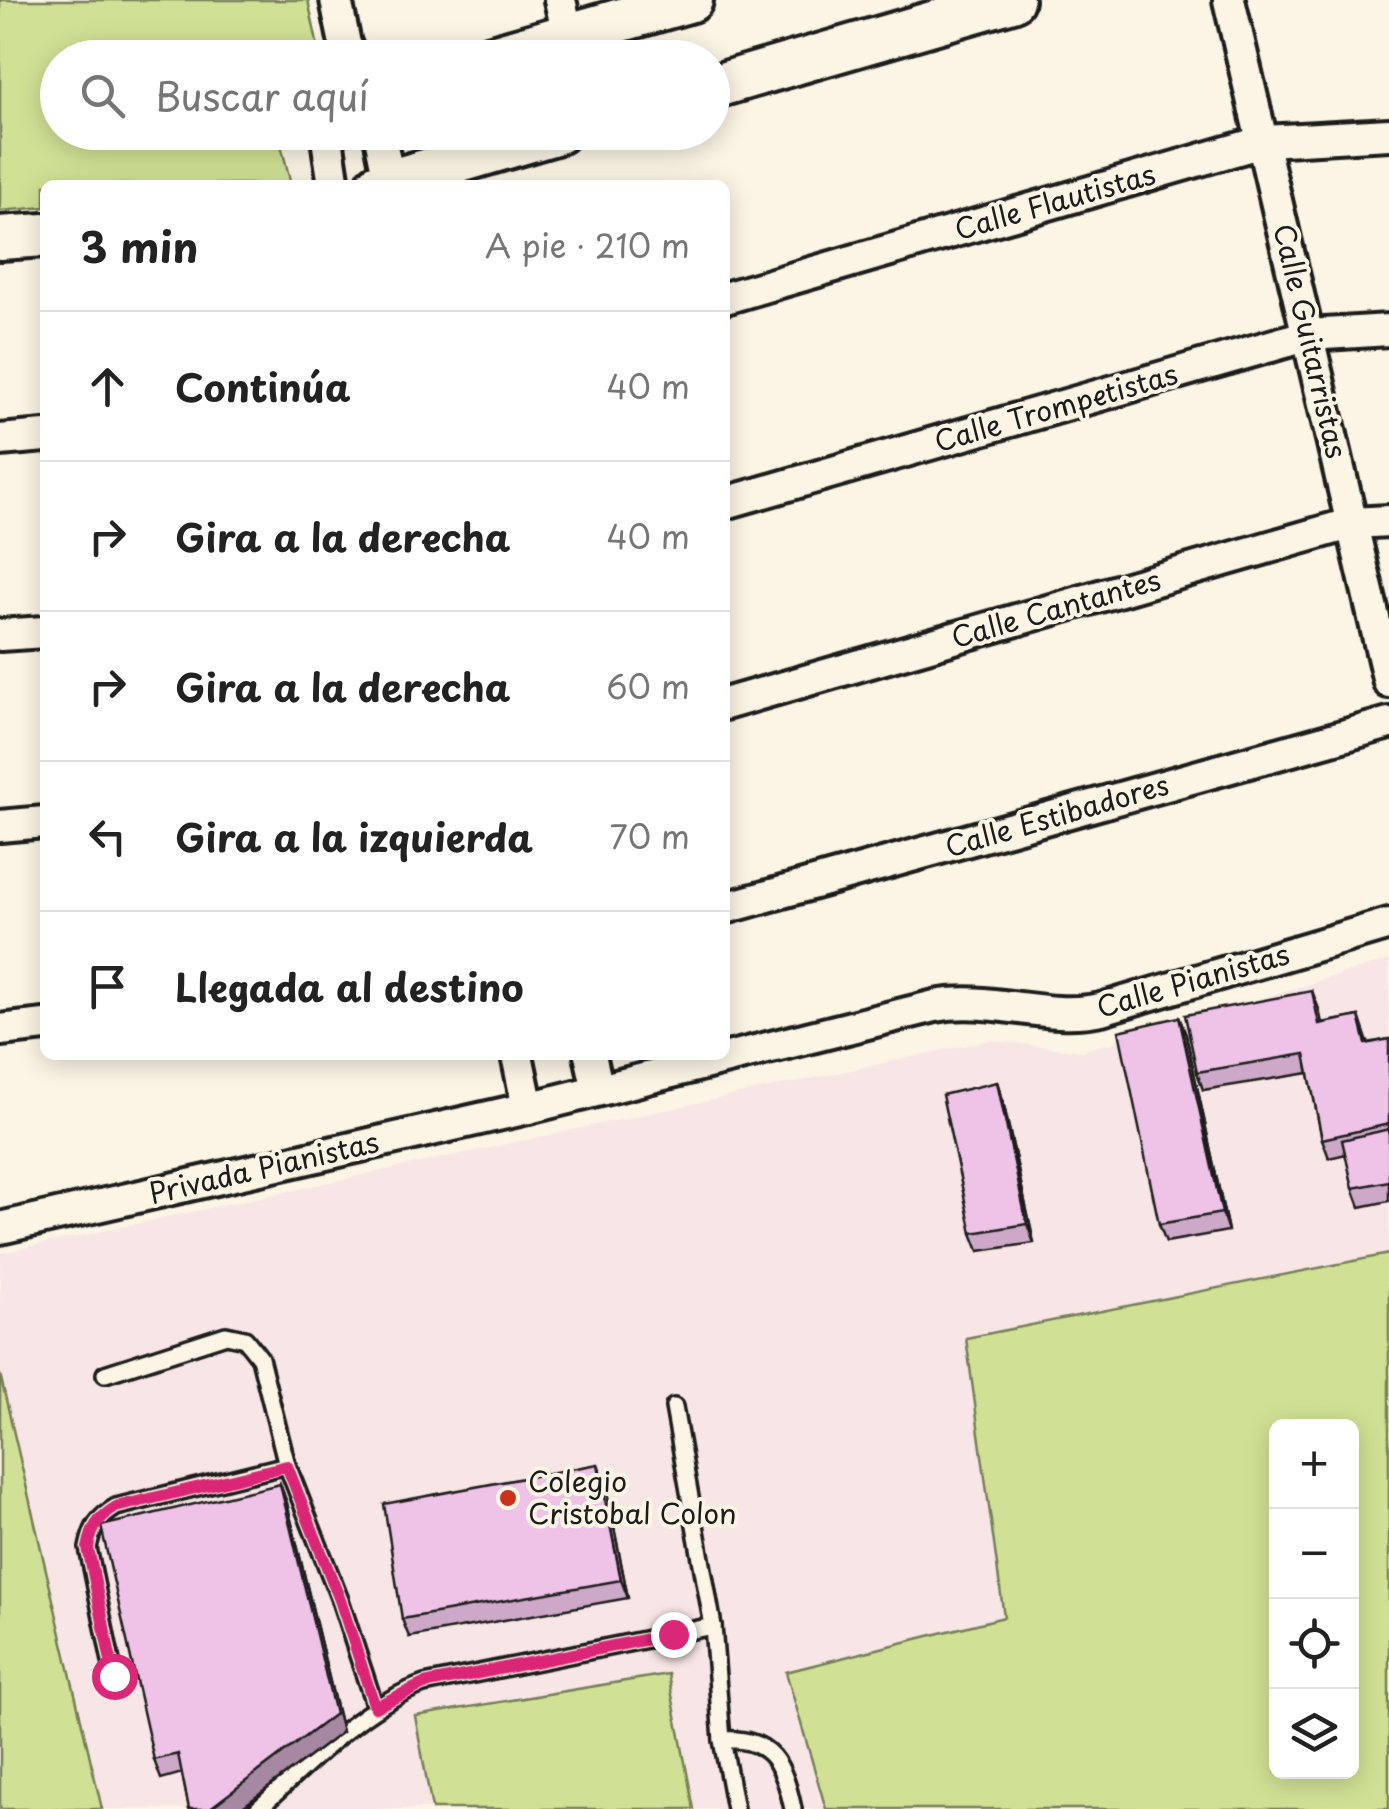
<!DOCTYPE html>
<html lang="es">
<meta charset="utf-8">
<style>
body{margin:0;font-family:"Playpen Sans",sans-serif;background:#f6f6f6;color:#222}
.controls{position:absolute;right:30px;bottom:30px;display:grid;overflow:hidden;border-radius:15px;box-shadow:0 5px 25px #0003}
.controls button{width:90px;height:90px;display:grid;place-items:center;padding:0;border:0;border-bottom:2px solid #e0e0e0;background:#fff;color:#222;font:50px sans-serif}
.stop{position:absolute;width:30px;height:30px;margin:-22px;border:8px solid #db2777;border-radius:50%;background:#fff}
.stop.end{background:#db2777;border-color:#fff;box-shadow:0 2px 10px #0008}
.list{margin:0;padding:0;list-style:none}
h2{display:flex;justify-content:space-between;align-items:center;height:130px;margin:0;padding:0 40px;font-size:42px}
h2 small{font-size:32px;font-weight:400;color:#767676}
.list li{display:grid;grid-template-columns:65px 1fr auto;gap:30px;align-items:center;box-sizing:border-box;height:150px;padding:0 40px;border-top:2px solid #e0e0e0}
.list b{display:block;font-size:38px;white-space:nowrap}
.list em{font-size:32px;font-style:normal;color:#767676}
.icon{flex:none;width:55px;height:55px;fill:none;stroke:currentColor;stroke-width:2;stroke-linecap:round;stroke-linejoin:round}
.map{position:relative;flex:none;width:1389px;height:1809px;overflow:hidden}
.search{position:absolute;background:#fff;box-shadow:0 5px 25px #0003;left:40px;top:40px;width:690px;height:110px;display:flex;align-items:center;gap:25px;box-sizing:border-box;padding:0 35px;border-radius:55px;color:#767676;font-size:38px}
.panel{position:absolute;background:#fff;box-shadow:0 5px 25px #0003;left:40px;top:180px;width:690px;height:880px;border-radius:15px}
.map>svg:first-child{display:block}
</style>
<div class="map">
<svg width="1389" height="1809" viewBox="0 0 1389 1809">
<rect width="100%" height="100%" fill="#fcf5e5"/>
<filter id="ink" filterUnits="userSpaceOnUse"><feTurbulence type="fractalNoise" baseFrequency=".01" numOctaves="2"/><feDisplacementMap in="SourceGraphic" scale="20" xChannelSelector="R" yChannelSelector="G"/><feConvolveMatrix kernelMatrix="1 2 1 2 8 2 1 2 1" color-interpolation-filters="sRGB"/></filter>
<g filter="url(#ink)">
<!-- built -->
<path fill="#f8e6e6" d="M1389,960V1254L967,1338L1004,1617L787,1672L826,1809H102L0,1378V1253L990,1040L1082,1051Z"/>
<!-- green -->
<g fill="#d0e195" stroke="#767e58" stroke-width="2.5" fill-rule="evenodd">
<path d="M0,0H308L320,57L58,58V132L278,133L291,184L45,185V207L0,211Z"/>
<path d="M1389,1254V1809H826L786,1672L1004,1617L966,1338ZM1352,1426V1772H1276V1426Z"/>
<path d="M0,1374L102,1809H0Z"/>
<path d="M668,1674L694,1809H432L415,1716Z"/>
</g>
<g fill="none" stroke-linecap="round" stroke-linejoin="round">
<defs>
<g id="lane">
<path d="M105,1374L226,1335L245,1339L260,1358L287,1465"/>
<path d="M674,1407L713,1626"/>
<path d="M114,1676L88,1548C92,1527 98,1518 116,1507L287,1465L340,1600L375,1707"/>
<path d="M258,1809C310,1764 359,1707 424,1684L713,1626L722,1740"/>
<path d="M735,1809L722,1740C772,1736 784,1766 793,1809"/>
</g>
<g id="street">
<path d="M336,0L345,44L352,58"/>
<path d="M560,0L568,35"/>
<path d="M1229,0L1389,682"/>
<path d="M326,132L334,185"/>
<path d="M379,132L390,185"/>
<path d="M725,298L1265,141L1389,134"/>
<path d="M0,440L45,436"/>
<path d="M725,503L1309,335L1389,330"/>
<path d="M0,635L45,632"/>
<path d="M725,704L1353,523L1389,521"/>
<path d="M0,826L45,822"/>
<path d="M725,908L1389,723"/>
<path d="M0,1030L45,1025"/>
<path d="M517,1055L528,1108"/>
<path d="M590,1055L598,1090"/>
<path d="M0,1228L528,1108L935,1006C991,995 1045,1021 1101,1009L1389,924"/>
</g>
<g id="secondary">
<path d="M489,58L691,0"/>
<path d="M712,87L1012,0"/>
<path d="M378,185L558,132"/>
<path d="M0,238L45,235"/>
</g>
</defs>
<!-- lane casing -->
<use href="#lane" stroke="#1c1c1c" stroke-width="22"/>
<!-- street casing -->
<use href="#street" stroke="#1c1c1c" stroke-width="38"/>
<!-- secondary casing -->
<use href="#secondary" stroke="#1c1c1c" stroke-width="50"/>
<!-- lane -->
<use href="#lane" stroke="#fcf5e5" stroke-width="15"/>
<!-- street -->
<use href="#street" stroke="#fcf5e5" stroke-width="30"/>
<!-- secondary -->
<use href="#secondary" stroke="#fcf5e5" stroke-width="42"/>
</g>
<!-- wall -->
<g fill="#cea8c8" stroke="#1c1c1c" stroke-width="2.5">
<path d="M1312,991L1322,1023L1359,1016L1368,1043L1389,1039V1201L1360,1207L1353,1188L1346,1154L1329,1158L1322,1139L1309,1073L1203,1090L1197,1072Z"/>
<path d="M1179,1017L1186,1035L1228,1231L1166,1242L1159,1224Z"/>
<path d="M997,1082L1003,1101L1034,1243L979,1251L972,1233Z"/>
<path d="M605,1482L628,1598L409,1637L402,1619Z"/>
<path d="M280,1484L287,1503L342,1732L240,1809H189L182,1773L161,1779L154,1760Z"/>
</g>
<!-- shaded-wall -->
<g fill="#a788a2" stroke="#1c1c1c" stroke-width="2.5">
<path d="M1312,991L1319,1009L1326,1043L1319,1024Z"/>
<path d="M1179,1017L1186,1035L1228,1231L1222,1213Z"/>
<path d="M997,1082L1003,1101L1034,1243L1027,1224Z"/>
<path d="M598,1464L605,1482L628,1598L621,1580Z"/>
<path d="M280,1484L287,1503L342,1732L240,1809H209Z"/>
</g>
<!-- building -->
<g fill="#efc3e8" stroke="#1c1c1c" stroke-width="2.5">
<path d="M1312,991L1319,1024L1359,1016L1366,1044L1389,1039V1124L1322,1139L1305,1054L1197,1072L1185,1015Z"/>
<path d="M1179,1017L1222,1213L1159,1224L1119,1031Z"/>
<path d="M997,1082L1027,1224L972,1233L942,1095Z"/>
<path d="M1389,1129V1181L1353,1188L1342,1140Z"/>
<path d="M598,1464L621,1580L402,1619L384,1504Z"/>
<path d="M280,1484L335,1714L209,1809H189L178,1754L154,1760L101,1526Z"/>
</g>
</g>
<g fill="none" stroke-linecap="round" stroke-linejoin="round" filter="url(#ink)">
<!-- route -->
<path stroke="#db2777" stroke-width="12" d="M114,1676L88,1548C92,1527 98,1518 116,1507L287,1466L340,1600L375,1707L424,1684L673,1634"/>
</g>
<!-- markers -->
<circle fill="#c8321e" stroke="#fcf5e5" stroke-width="4" cx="508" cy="1498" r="10"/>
<g text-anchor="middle" stroke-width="8" stroke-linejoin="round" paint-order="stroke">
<!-- street labels -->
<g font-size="28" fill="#1c1c1c" stroke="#fcf5e5">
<text transform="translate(1055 202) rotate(-16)" y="10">Calle Flautistas</text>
<text transform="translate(1310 341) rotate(77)" y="10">Calle Guitarristas</text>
<text transform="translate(1056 408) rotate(-16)" y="10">Calle Trompetistas</text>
<text transform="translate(1056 609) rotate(-16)" y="10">Calle Cantantes</text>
<text transform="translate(1057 816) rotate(-16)" y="10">Calle Estibadores</text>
<text transform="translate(1193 981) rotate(-16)" y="10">Calle Pianistas</text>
<text transform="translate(264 1168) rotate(-13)" y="10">Privada Pianistas</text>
</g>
<!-- poi labels -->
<g font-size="28" fill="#1c1c1c" stroke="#fcf5e5" text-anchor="start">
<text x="528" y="1492">Colegio<tspan x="528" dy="32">Cristobal Colon</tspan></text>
</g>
</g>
</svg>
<div class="controls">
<button>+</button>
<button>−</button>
<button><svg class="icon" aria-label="locate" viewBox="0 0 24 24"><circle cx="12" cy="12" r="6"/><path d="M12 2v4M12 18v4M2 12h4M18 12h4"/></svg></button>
<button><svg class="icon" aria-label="layers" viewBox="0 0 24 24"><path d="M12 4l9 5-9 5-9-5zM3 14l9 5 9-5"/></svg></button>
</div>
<div class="stop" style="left:114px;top:1676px"></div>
<div class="stop end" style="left:673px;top:1634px"></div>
<div class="search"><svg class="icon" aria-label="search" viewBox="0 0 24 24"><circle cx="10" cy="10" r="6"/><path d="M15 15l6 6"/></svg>Buscar aquí</div>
<section class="panel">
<h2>3 min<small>A pie · 210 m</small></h2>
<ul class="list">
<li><svg class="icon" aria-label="ahead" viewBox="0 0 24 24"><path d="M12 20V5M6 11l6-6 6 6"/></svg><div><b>Continúa</b></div><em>40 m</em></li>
<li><svg class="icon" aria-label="right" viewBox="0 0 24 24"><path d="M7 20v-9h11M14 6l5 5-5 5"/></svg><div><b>Gira a la derecha</b></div><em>40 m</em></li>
<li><svg class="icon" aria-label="right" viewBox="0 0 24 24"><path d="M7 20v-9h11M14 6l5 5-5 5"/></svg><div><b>Gira a la derecha</b></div><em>60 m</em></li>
<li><svg class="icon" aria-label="left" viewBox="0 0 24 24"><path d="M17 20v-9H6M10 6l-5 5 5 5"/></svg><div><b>Gira a la izquierda</b></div><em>70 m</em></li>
<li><svg class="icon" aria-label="arrive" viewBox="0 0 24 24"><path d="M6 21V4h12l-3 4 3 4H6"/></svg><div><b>Llegada al destino</b></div></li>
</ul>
</section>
</div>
